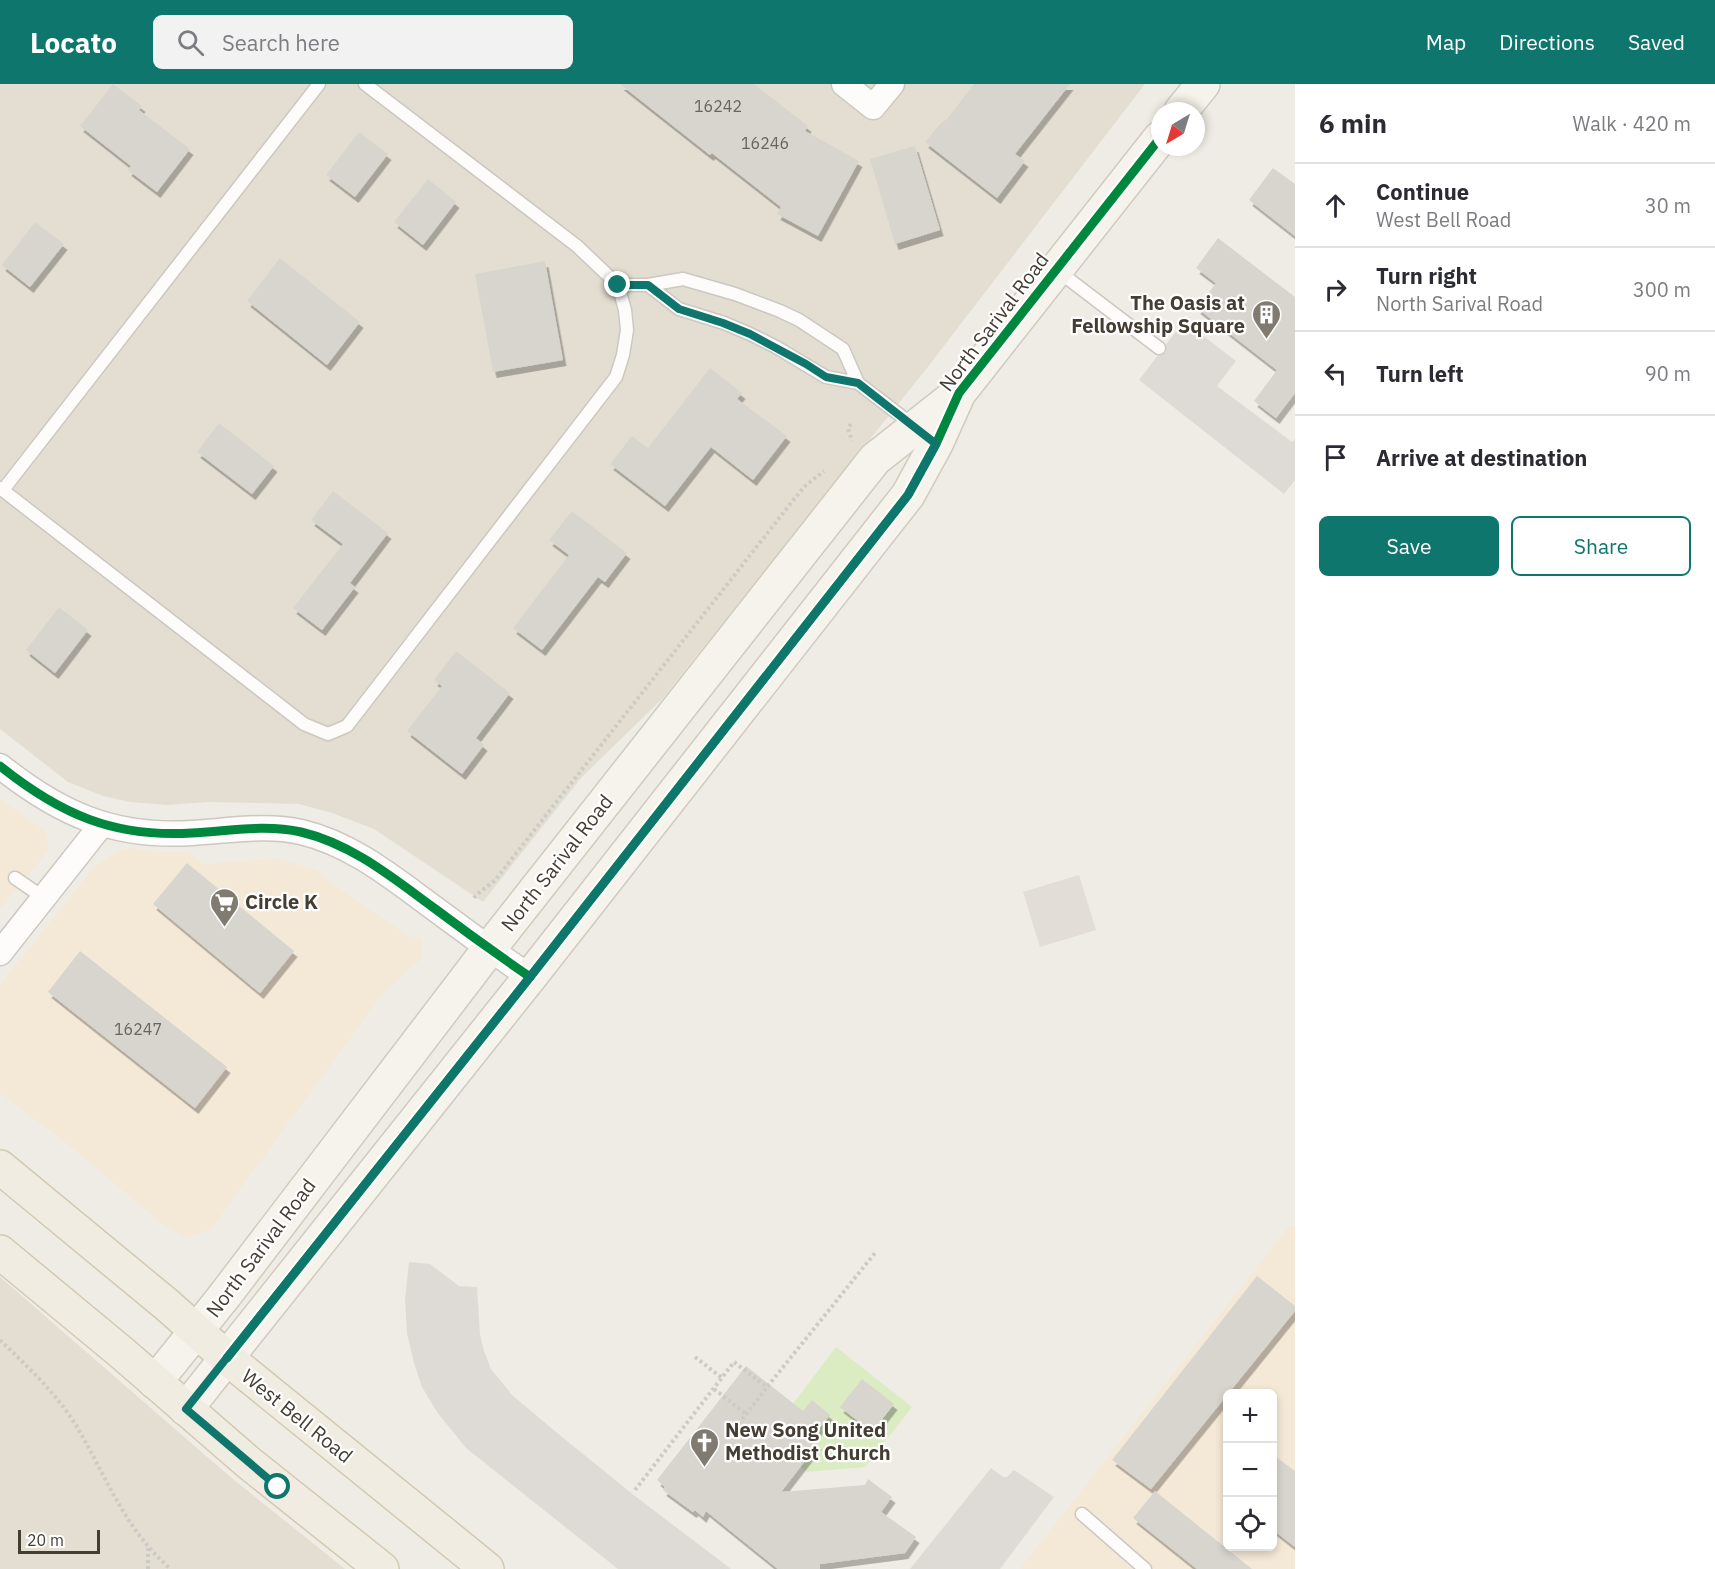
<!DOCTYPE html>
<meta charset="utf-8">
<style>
body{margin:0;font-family:"IBM Plex Sans",sans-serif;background:#f2f2f3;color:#2b2b33}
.controls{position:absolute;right:18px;bottom:18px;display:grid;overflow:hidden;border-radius:9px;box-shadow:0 3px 9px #0003}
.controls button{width:54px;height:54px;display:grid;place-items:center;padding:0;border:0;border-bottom:2px solid #e1e1e2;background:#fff;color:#2b2b33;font:30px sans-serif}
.compass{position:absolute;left:1151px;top:18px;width:54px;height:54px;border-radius:50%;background:#fff;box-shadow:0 3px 9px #0003;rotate:218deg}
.scale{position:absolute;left:18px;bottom:15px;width:82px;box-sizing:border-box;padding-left:6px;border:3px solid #443d32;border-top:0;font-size:16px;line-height:21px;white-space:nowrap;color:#443d32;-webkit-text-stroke:4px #fff;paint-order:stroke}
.stop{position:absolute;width:18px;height:18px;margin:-14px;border:4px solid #0f766e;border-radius:50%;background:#fff}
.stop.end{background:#0f766e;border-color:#fff;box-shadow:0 2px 6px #0008}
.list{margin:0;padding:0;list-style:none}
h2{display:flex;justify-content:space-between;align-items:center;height:78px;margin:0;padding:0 24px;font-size:26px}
h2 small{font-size:20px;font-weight:400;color:#7c7c81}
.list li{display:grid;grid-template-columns:39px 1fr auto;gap:18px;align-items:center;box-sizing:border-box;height:84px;padding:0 24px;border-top:2px solid #e1e1e2}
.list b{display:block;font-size:22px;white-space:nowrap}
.list p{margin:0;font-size:20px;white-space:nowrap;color:#7c7c81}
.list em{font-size:20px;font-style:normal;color:#7c7c81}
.actions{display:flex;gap:12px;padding:18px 24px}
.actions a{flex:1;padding:14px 0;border:2px solid #0f766e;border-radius:9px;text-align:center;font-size:21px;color:#0f766e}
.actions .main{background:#0f766e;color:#fff}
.icon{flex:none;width:33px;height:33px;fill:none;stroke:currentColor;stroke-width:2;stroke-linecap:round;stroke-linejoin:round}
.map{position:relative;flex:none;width:1295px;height:1485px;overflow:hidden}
header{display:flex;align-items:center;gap:36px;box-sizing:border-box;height:84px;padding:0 30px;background:#0f766e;color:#fff}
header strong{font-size:28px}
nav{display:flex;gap:33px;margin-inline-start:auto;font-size:21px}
.search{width:420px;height:54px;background:#f2f2f3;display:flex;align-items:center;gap:15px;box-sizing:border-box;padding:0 21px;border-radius:9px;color:#7c7c81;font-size:22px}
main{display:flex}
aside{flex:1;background:#fff}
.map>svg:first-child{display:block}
</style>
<header>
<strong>Locato</strong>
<div class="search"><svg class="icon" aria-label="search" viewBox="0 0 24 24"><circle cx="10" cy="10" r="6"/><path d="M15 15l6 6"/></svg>Search here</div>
<nav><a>Map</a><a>Directions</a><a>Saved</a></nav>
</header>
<main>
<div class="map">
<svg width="1295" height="1485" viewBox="0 0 1295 1485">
<defs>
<filter id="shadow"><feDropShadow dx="3.5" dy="6" stdDeviation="0" flood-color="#0004"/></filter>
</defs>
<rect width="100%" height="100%" fill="#efece5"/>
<!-- residential -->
<g fill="#e4ded2">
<path d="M0,0H1145L927,284L662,615L581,694L483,818L374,745L332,729L299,720L208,718L167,721L130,718L103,712L68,698L0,645Z"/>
<path d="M0,1193L228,1391L345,1485H0Z"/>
</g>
<!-- commercial -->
<g fill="#f4e8d6" fill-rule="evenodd">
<path d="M0,715L46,748L48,766L0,825Z"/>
<path d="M129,764L160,768H189L203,780L278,775L317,786L330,798L410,853L421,854L422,874L383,909L211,1145L198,1150L186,1153L165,1142L65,1058L0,1009V901L94,783L116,768Z"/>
<path d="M1290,1141L1295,1144V1485H1020ZM1228,1310H1272V1462H1228Z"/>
</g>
<!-- industrial -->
<path fill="#e2ddd6" d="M1079,791L1096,846L1040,863L1023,808Z"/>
<!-- green -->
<path fill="#dbebc2" d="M836,1263L912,1323L865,1383L807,1388L772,1360L771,1349Z"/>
<!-- parking -->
<g fill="#dedbd6">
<path d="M1184,237L1236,277L1217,302L1292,358L1295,355V396L1284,410L1139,296Z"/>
<path d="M409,1178L430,1180L459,1202L477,1203L480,1251L484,1267L491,1285L512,1311L562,1353L635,1412L731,1485H618L466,1364L437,1328L422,1303L414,1279L407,1249L405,1216Z"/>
<path d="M991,1384L1003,1393H1007L1014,1386L1054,1413L1000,1485H910Z"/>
</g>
<!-- building -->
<g fill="#d8d5ce" filter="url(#shadow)">
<path d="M113,0L142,22L139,26L190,65L157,108L128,86L131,82L80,42Z"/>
<path d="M620,0H754L808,42L805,47L859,77L818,152L777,130L781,123L712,69L710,71Z"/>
<path d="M974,0H1070L1015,70L1025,77L997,114L925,58L940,40L947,35Z"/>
<path d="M359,48L388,70L355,113L326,91Z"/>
<path d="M915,62L940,146L895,160L870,75Z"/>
<path d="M1273,84L1295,100V152L1249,116Z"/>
<path d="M428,95L456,118L423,161L394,138Z"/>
<path d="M35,138L64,160L30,203L2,181Z"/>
<path d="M1218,154L1295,213V309L1276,334L1254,317L1277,286L1197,224L1216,199L1196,184Z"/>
<path d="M280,174L360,238L327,281L247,217Z"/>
<path d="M545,177L563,276L493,288L475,190Z"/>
<path d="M710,284L742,309L737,315L787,352L753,396L711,363L665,422L610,380L632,352L648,364Z"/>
<path d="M219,339L274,382L252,410L197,368Z"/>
<path d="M333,407L388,449L350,499L355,503L322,546L293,524L343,460L311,436Z"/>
<path d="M572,427L627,469L605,498L598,493L542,566L513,544L569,471L549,456Z"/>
<path d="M59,523L88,546L55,589L26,566Z"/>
<path d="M456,567L510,609L476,654L484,661L462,690L407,647L442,602L434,596Z"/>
<path d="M187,779L294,867L260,909L153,820Z"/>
<path d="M80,867L227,983L195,1024L48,908Z"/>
<path d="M1257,1192L1295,1222V1227L1151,1405L1112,1376Z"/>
<path d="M746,1282L803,1327L812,1316L830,1331L811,1354L818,1360L781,1408L865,1401L868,1395L892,1413L881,1428L916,1453L905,1469L820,1480V1485H778L706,1427L703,1433L695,1426L693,1428L663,1406L665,1403L657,1396Z"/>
<path d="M862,1295L894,1320L872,1348L840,1323Z"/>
<path d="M1272,1370L1295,1387V1463L1272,1445Z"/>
<path d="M1155,1407L1252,1485H1197L1133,1434Z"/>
</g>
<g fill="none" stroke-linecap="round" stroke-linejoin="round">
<defs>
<g id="service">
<path d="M1058,187L1159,264"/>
<path d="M618,201H648"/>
<path d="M858,299L843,265L799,236L780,227L735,210L683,195L648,201L679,225L724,239L750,250L776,263L826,293L858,299L914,342"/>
<path d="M0,404L304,640L328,650L347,642L616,293L623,271L627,246L625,226L618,201L577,162L365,0"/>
<path d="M3,406L319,0"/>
<path d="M15,794L44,814"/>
<path d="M1082,1430L1145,1485"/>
</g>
<g id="minor">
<path d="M844,0L873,23L892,0"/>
<path d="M0,682C60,730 114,754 192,749C228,747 266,740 301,748C352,760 393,794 434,824C466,848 498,871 530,893"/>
<path d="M0,869L102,740"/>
</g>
<g id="secondary">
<path d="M1181,27L1203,0"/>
<path d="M155,1298L222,1215L489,865L875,375L955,312"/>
<path d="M186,1325L530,893L908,411L936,360L959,309L1160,54"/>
</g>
<g id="primary">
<path d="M0,1083L166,1220L227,1274L487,1485"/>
<path d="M0,1168L122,1269L249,1379L382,1485"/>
</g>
</defs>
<!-- service casing -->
<use href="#service" stroke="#cbc8c1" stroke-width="15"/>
<!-- minor casing -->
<use href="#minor" stroke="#cbc8c1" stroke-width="27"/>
<!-- secondary casing -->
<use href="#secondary" stroke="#d0cbbd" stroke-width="36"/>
<!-- primary casing -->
<use href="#primary" stroke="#d3c9b0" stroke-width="36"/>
<!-- path -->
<g stroke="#cdcbc5" stroke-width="4" stroke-dasharray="3 3" stroke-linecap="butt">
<path d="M851,340L848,345L852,357"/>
<path d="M474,814C478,808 489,802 496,795L795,414L804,403L824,387"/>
<path d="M0,1256C28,1283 57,1310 77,1343C106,1392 126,1448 171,1485"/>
<path d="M695,1273L722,1294"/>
<path d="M714,1305L746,1330"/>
<path d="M735,1345L767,1303"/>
<path d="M635,1406L734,1278L767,1303L875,1169"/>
<path d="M148,1485V1464"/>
</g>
<!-- service -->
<use href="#service" stroke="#fdfcfb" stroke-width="12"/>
<!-- minor -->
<use href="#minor" stroke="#fdfcfb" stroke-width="24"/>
<!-- secondary -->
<use href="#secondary" stroke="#f6f3ec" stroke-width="33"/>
<!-- primary -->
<use href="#primary" stroke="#f0ece2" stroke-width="33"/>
<defs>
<g id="cycleway">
<path d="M0,682C60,730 114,754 192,749C228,747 266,740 301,748C352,760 393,794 434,824C466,848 498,871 530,893"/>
<path d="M227,1274L530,893L908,411L936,360L959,309L1160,54"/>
</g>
</defs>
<!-- cycleway casing -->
<use href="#cycleway" stroke="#fff" stroke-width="13"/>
<!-- cycleway -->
<use href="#cycleway" stroke="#00873e" stroke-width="9"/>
</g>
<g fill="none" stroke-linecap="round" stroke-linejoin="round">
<!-- route -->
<path stroke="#0f766e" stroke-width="8" d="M278,1403L186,1325L530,893L908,411L936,360L858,299L826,293L806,280L750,250L723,239L679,225L648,201H618"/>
</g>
<!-- icons -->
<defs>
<symbol id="building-pin" viewBox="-11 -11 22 30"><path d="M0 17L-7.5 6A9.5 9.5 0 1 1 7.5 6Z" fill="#807a71" stroke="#fff"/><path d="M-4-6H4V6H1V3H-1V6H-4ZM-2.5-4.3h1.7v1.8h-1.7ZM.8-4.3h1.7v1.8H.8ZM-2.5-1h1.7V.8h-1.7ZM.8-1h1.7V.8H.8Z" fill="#fff"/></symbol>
<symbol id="supermarket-pin" viewBox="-11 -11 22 30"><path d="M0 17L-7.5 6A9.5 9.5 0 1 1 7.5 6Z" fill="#807a71" stroke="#fff"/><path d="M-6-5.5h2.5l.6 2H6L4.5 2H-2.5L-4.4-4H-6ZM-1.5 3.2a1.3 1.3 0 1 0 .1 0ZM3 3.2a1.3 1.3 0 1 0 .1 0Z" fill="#fff"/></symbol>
<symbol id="church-pin" viewBox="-11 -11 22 30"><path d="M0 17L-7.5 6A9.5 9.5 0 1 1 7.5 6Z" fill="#807a71" stroke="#fff"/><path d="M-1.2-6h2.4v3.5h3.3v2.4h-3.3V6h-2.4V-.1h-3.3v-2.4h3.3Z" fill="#fff"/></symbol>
</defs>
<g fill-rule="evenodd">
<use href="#building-pin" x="1250" y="214" width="33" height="45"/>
<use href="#supermarket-pin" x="208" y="802" width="33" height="45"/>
<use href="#church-pin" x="688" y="1342" width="33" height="45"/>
</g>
<g text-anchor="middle" stroke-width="4.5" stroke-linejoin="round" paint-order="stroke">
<!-- number labels -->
<g font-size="16" fill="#6a645a">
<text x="718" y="28">16242</text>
<text x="765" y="65">16246</text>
<text x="138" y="951">16247</text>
</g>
<!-- poi labels -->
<g font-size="20" font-weight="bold" fill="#443d32" stroke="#fff" text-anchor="start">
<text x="1245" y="226" text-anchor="end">The Oasis at<tspan x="1245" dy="23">Fellowship Square</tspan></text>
<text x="245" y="825">Circle K</text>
<text x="725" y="1353">New Song United<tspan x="725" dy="23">Methodist Church</tspan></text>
</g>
<!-- street labels -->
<g font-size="20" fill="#443d32" stroke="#fff">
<text transform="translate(994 238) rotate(-53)" y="7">North Sarival Road</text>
<text transform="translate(557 779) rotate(-52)" y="7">North Sarival Road</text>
<text transform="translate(261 1164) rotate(-53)" y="7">North Sarival Road</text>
<text transform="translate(297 1332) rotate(39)" y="7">West Bell Road</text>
</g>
</g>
</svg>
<div class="controls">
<button>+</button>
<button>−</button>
<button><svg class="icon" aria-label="locate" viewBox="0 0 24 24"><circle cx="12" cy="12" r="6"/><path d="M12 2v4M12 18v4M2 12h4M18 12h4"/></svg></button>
</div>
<svg class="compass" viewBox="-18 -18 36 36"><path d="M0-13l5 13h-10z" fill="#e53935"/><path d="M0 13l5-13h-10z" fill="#7c7c81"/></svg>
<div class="scale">20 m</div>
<div class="stop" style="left:278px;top:1403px"></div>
<div class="stop end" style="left:618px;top:201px"></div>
</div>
<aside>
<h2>6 min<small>Walk · 420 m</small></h2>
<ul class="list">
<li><svg class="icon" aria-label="ahead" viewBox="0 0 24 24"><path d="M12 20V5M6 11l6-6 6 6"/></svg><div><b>Continue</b><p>West Bell Road</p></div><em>30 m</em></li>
<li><svg class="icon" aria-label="right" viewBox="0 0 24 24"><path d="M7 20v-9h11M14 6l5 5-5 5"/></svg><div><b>Turn right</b><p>North Sarival Road</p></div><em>300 m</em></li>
<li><svg class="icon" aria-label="left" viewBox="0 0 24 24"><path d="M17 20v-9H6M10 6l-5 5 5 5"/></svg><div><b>Turn left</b></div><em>90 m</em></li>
<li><svg class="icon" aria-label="arrive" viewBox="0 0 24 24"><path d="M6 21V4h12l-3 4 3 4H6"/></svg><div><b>Arrive at destination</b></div></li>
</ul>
<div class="actions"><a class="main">Save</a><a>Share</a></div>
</aside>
</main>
